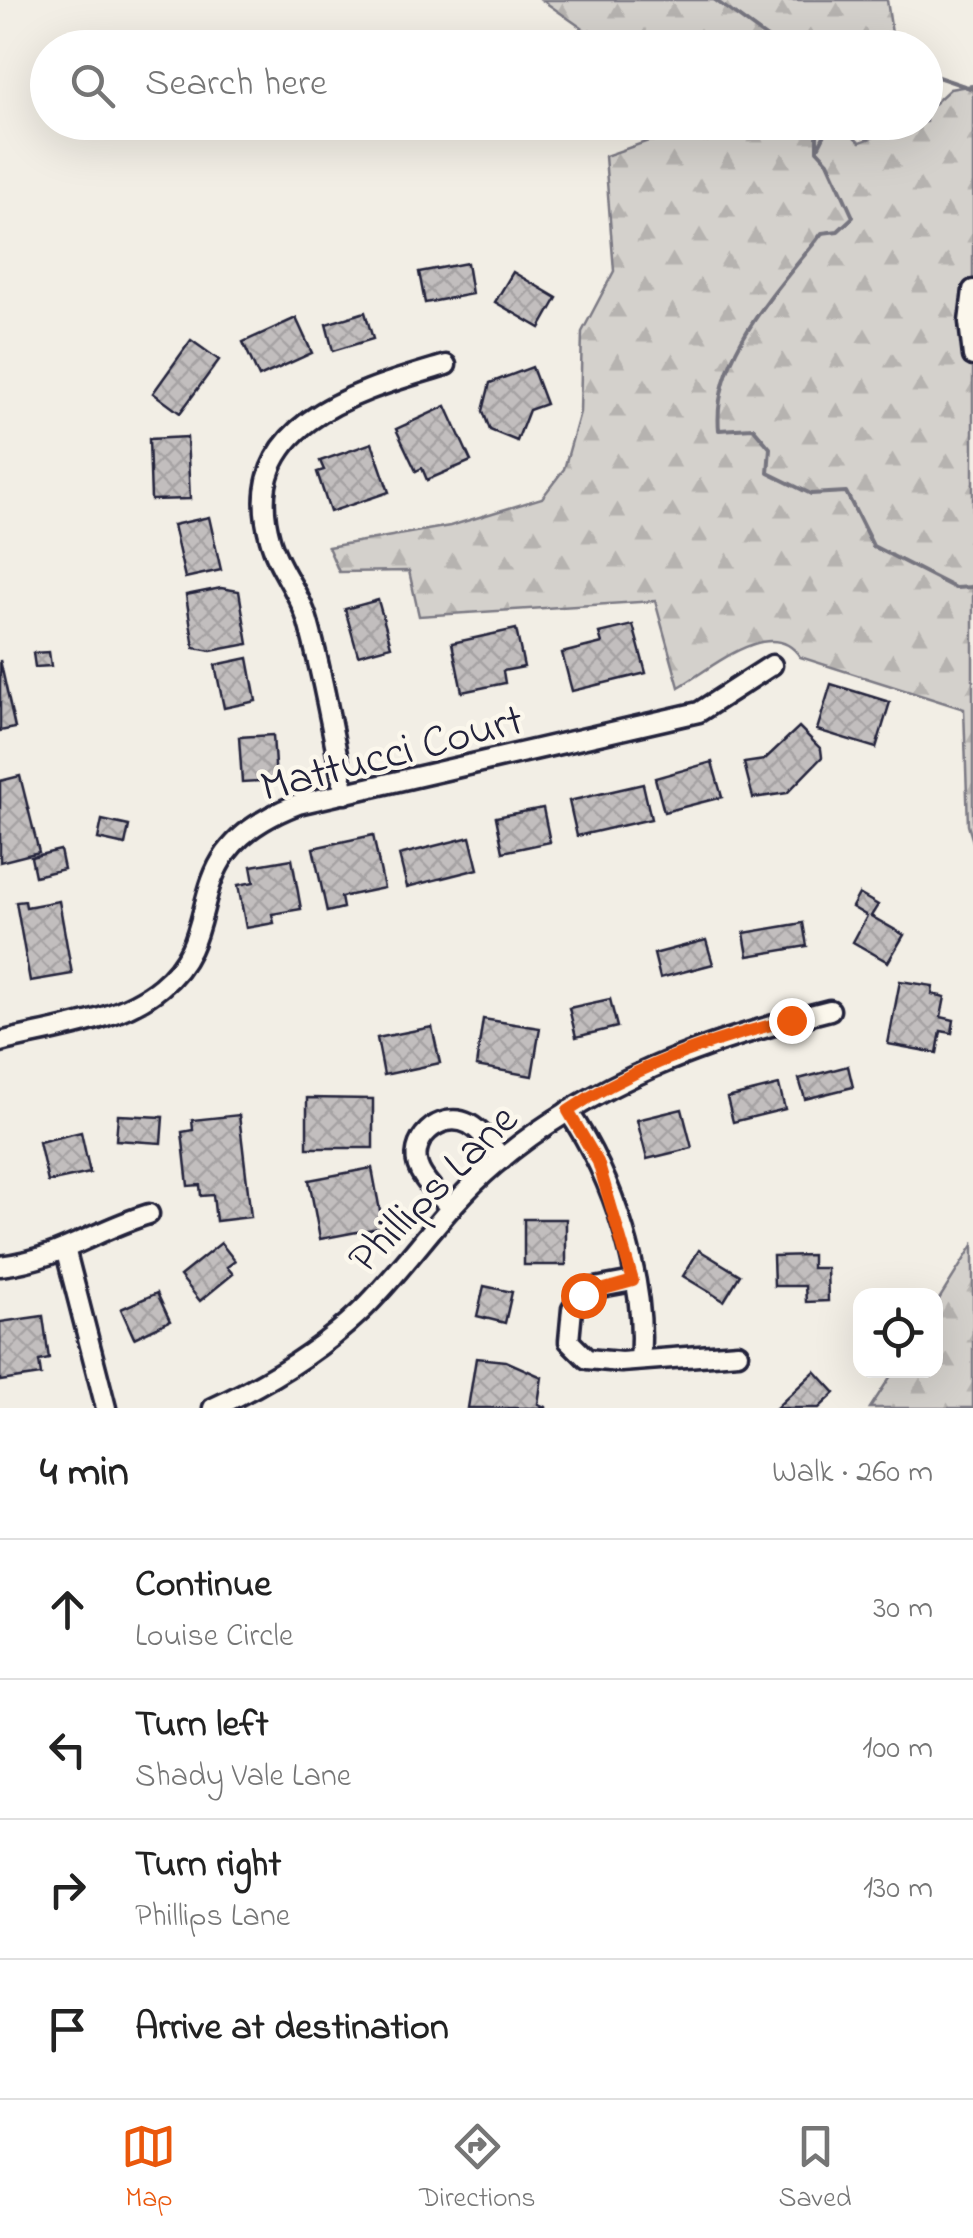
<!DOCTYPE html>
<meta charset="utf-8">
<style>
body{margin:0;font-family:"Indie Flower",sans-serif;background:#f2f2f2;color:#222}
.controls{position:absolute;right:30px;bottom:30px;display:grid;overflow:hidden;border-radius:20px;box-shadow:0 10px 40px #0002}
.controls button{width:90px;height:90px;display:grid;place-items:center;padding:0;border:0;border-bottom:2px solid #e0e0e0;background:#fff;color:#222;font:50px sans-serif}
.stop{position:absolute;width:30px;height:30px;margin:-22px;border:8px solid #ea580c;border-radius:50%;background:#fff}
.stop.end{background:#ea580c;border-color:#fff;box-shadow:0 2px 10px #0008}
.list{margin:0;padding:0;list-style:none}
h2{display:flex;justify-content:space-between;align-items:center;height:130px;margin:0;padding:0 40px;font-size:42px}
h2 small{font-size:32px;font-weight:400;color:#767676}
.list li{display:grid;grid-template-columns:65px 1fr auto;gap:30px;align-items:center;box-sizing:border-box;height:140px;padding:0 40px;border-top:2px solid #e0e0e0}
.list b{display:block;font-size:38px;white-space:nowrap}
.list p{margin:0;font-size:32px;white-space:nowrap;color:#767676}
.list em{font-size:32px;font-style:normal;color:#767676}
.icon{flex:none;width:55px;height:55px;fill:none;stroke:currentColor;stroke-width:2;stroke-linecap:round;stroke-linejoin:round}
.map{position:relative;flex:none;width:973px;height:1408px;overflow:hidden}
.search{position:absolute;background:#fff;box-shadow:0 10px 40px #0002;left:30px;right:30px;top:30px;height:110px;display:flex;align-items:center;gap:25px;box-sizing:border-box;padding:0 35px;border-radius:55px;color:#767676;font-size:38px}
.sheet{height:690px;background:#fff}
nav{display:flex;justify-content:space-around;align-items:center;box-sizing:border-box;height:140px;border-top:2px solid #e0e0e0;background:#fff;font-size:28px;color:#767676}
nav a{display:grid;justify-items:center;gap:5px}
nav .on{color:#ea580c}
.map>svg:first-child{display:block}
</style>
<div class="map">
<svg width="973" height="1408" viewBox="0 0 973 1408">
<defs>
<pattern id="forest-firs" width="22" height="20" patternUnits="userSpaceOnUse" patternTransform="scale(2.5)"><rect width="22" height="20" fill="#d4d1cc"/><path d="M5 1l3.5 6h-7zM16 11l3.5 6h-7z" fill="#b6b3b0"/></pattern>
<pattern id="building-cross-hatch" width="8" height="8" patternUnits="userSpaceOnUse" patternTransform="scale(2.5)"><rect width="8" height="8" fill="#c2bebe"/><path d="M0 0l8 8M0 8l8-8" fill="none" stroke="#a6a3a4"/></pattern>
</defs>
<rect width="100%" height="100%" fill="#f2eee5"/>
<filter id="ink" filterUnits="userSpaceOnUse"><feTurbulence type="fractalNoise" baseFrequency=".01" numOctaves="2"/><feDisplacementMap in="SourceGraphic" scale="20" xChannelSelector="R" yChannelSelector="G"/><feConvolveMatrix kernelMatrix="1 2 1 2 8 2 1 2 1" color-interpolation-filters="sRGB"/></filter>
<g filter="url(#ink)">
<!-- forest -->
<g fill="url(#forest-firs)" stroke="#7b7a84" stroke-width="2.5">
<path d="M542,0H887L894,47H609Z"/>
<path d="M973,85V842L968,825L964,709L800,657C773,614 710,669 679,687L655,601L419,616L409,571L339,572L328,547L450,526L542,498L564,469L580,412L582,332L614,271L605,156L683,129L679,123H837L860,142L912,123L926,122V111L950,89Z"/>
<path d="M973,1245V1408H870L894,1371L936,1370V1304Z"/>
</g>
<g fill="none" stroke-linecap="round" stroke-linejoin="round">
<!-- stream -->
<g stroke="#76747f" stroke-width="4">
<path d="M715,0L781,48"/>
<path d="M926,73L973,89"/>
<path d="M817,122V150L828,162L853,217L838,231L822,233C779,289 712,354 719,430L753,428L770,448L768,473L811,494L846,492L873,546L955,588L973,587"/>
<path d="M819,146L831,122"/>
</g>
</g>
<!-- building -->
<g fill="url(#building-cross-hatch)" stroke="#22223b" stroke-width="2.5">
<path d="M467,263L472,294L425,303L419,272Z"/>
<path d="M513,272L557,298L540,328L495,302Z"/>
<path d="M365,312L373,339L333,351L326,324Z"/>
<path d="M296,318L312,353L259,377L243,342Z"/>
<path d="M191,340L219,360L180,413L153,393Z"/>
<path d="M532,367L546,404L529,410L517,441L490,430L483,411L490,383Z"/>
<path d="M446,406L471,461L427,480L422,468L416,471L396,429Z"/>
<path d="M187,437L190,499L151,500L149,439Z"/>
<path d="M372,443L389,492L330,512L317,472L324,470L320,461Z"/>
<path d="M209,517L221,570L185,578L173,525Z"/>
<path d="M221,588L239,591L248,644L211,651L194,648L186,595Z"/>
<path d="M378,600L391,646L358,655L345,609Z"/>
<path d="M633,625L646,673L572,691L562,653L602,643L599,633Z"/>
<path d="M516,629L524,667L503,671L505,683L462,692L452,643Z"/>
<path d="M49,652L51,666L35,667L33,653Z"/>
<path d="M248,658L256,701L224,708L215,665Z"/>
<path d="M0,660L15,728L0,731Z"/>
<path d="M831,684L890,702L876,748L817,730Z"/>
<path d="M799,727L821,749L822,757L787,793L753,798L744,763L764,760Z"/>
<path d="M273,735L276,780L242,782L239,737Z"/>
<path d="M712,762L722,797L664,812L655,778Z"/>
<path d="M20,776L39,852L0,862V781Z"/>
<path d="M643,784L651,819L577,836L569,801Z"/>
<path d="M543,808L550,842L503,852L496,817Z"/>
<path d="M102,820L129,826L125,845L98,839Z"/>
<path d="M373,835L384,888L341,897L343,908L327,912L313,848Z"/>
<path d="M470,837L478,869L407,887L399,855Z"/>
<path d="M60,850L64,869L35,876L31,857Z"/>
<path d="M292,859L301,909L272,914L274,923L246,928L238,885L254,882L251,866Z"/>
<path d="M859,894L878,905L871,916L904,935L888,962L853,942L867,916L852,907Z"/>
<path d="M25,901L26,907L59,901L72,974L30,981L16,902Z"/>
<path d="M803,923L807,946L748,956L744,933Z"/>
<path d="M706,940L713,964L660,978L654,954Z"/>
<path d="M900,981L933,986L932,994L945,997L941,1017L954,1020L952,1033L941,1031L937,1053L888,1044Z"/>
<path d="M610,999L617,1027L576,1037L569,1008Z"/>
<path d="M483,1019L540,1028L532,1076L476,1066Z"/>
<path d="M432,1027L440,1063L384,1075L377,1038Z"/>
<path d="M848,1066L853,1087L805,1099L799,1079Z"/>
<path d="M779,1085L785,1109L733,1122L727,1098Z"/>
<path d="M307,1098L373,1099V1148H307Z"/>
<path d="M682,1109L692,1148L647,1159L637,1120Z"/>
<path d="M118,1115L163,1117L161,1143L116,1140Z"/>
<path d="M239,1115L251,1217L216,1221L213,1195L201,1196L200,1185L188,1186L182,1132L193,1130L192,1120Z"/>
<path d="M81,1132L90,1173L48,1182L39,1142Z"/>
<path d="M372,1168L383,1227L320,1239L309,1180Z"/>
<rect x="524" y="1219" width="42" height="46"/>
<path d="M221,1243L235,1261L227,1267L233,1274L200,1301L180,1276Z"/>
<path d="M699,1250L740,1275L724,1301L683,1276Z"/>
<path d="M812,1255V1268H827L828,1301L806,1302L805,1286H774L773,1256Z"/>
<path d="M484,1286L512,1292L505,1323L477,1316Z"/>
<path d="M157,1293L170,1321L134,1338L121,1309Z"/>
<path d="M43,1316L49,1359L39,1361L41,1375L0,1381V1322Z"/>
<path d="M476,1358L506,1361L542,1377L538,1404L547,1408H468Z"/>
<path d="M815,1371L835,1393L819,1408H776Z"/>
</g>
<g fill="none" stroke-linecap="round" stroke-linejoin="round">
<defs>
<g id="minor">
<path d="M973,290L969,322L973,356"/>
<path d="M345,794C333,737 324,679 308,622C300,592 278,569 270,539C237,421 363,390 446,365"/>
<path d="M0,1042C52,1029 119,1022 161,987C232,929 170,853 298,804L699,712L772,665"/>
<path d="M568,1111C613,1177 647,1279 640,1360"/>
<path d="M451,1208C440,1197 427,1185 420,1171C405,1142 440,1109 469,1124C483,1132 492,1146 502,1159"/>
<path d="M66,1252L106,1408"/>
<path d="M0,1266C63,1258 92,1231 149,1214"/>
<path d="M633,1281L595,1288L572,1309L569,1341L587,1359L621,1362L738,1353"/>
<path d="M213,1408C265,1384 319,1351 360,1312C408,1266 443,1208 494,1165C593,1081 706,1041 830,1010"/>
</g>
</defs>
<!-- minor casing -->
<use href="#minor" stroke="#22223b" stroke-width="25"/>
<!-- minor -->
<use href="#minor" stroke="#fbf7ec" stroke-width="18"/>
</g>
</g>
<g fill="none" stroke-linecap="round" stroke-linejoin="round" filter="url(#ink)">
<!-- route -->
<path stroke="#ea580c" stroke-width="12" d="M583,1295L633,1281L598,1162L568,1111C634,1066 713,1039 791,1020"/>
</g>
<g text-anchor="middle" stroke-width="9" stroke-linejoin="round" paint-order="stroke">
<!-- street labels -->
<g font-size="45" fill="#22223b" stroke="#fbf7ec">
<text transform="translate(391 751) rotate(-15)" y="16">Mattucci Court</text>
<text transform="translate(431 1187) rotate(-45)" y="16">Phillips Lane</text>
</g>
</g>
</svg>
<div class="controls">
<button><svg class="icon" aria-label="locate" viewBox="0 0 24 24"><circle cx="12" cy="12" r="6"/><path d="M12 2v4M12 18v4M2 12h4M18 12h4"/></svg></button>
</div>
<div class="stop" style="left:583px;top:1295px"></div>
<div class="stop end" style="left:791px;top:1020px"></div>
<div class="search"><svg class="icon" aria-label="search" viewBox="0 0 24 24"><circle cx="10" cy="10" r="6"/><path d="M15 15l6 6"/></svg>Search here</div>
</div>
<section class="sheet">
<h2>4 min<small>Walk · 260 m</small></h2>
<ul class="list">
<li><svg class="icon" aria-label="ahead" viewBox="0 0 24 24"><path d="M12 20V5M6 11l6-6 6 6"/></svg><div><b>Continue</b><p>Louise Circle</p></div><em>30 m</em></li>
<li><svg class="icon" aria-label="left" viewBox="0 0 24 24"><path d="M17 20v-9H6M10 6l-5 5 5 5"/></svg><div><b>Turn left</b><p>Shady Vale Lane</p></div><em>100 m</em></li>
<li><svg class="icon" aria-label="right" viewBox="0 0 24 24"><path d="M7 20v-9h11M14 6l5 5-5 5"/></svg><div><b>Turn right</b><p>Phillips Lane</p></div><em>130 m</em></li>
<li><svg class="icon" aria-label="arrive" viewBox="0 0 24 24"><path d="M6 21V4h12l-3 4 3 4H6"/></svg><div><b>Arrive at destination</b></div></li>
</ul>
</section>
<nav>
<a class="on"><svg class="icon" aria-label="map" viewBox="0 0 24 24"><path d="M3 6l6-2 6 2 6-2v14l-6 2-6-2-6 2zM9 4v14M15 6v14"/></svg>Map</a>
<a><svg class="icon" aria-label="directions" viewBox="0 0 24 24"><path d="M12 3l9 9-9 9-9-9zM9 14v-3h6M13 9l2 2-2 2"/></svg>Directions</a>
<a><svg class="icon" aria-label="saved" viewBox="0 0 24 24"><path d="M7 4h10v16l-5-4-5 4z"/></svg>Saved</a>
</nav>
